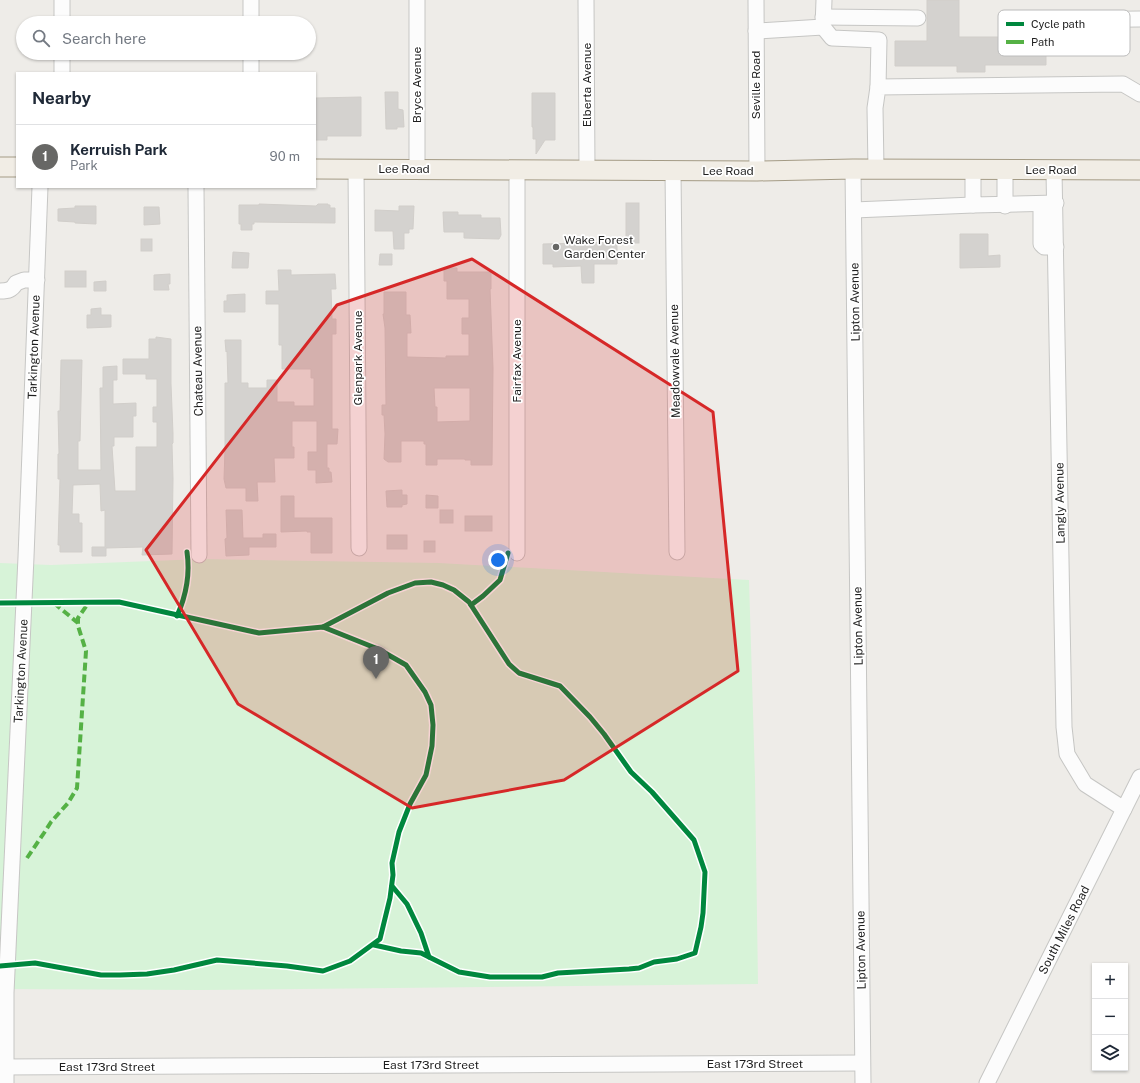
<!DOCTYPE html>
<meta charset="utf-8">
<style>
body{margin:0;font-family:"Public Sans",sans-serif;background:#f6f6f7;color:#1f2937}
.controls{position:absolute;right:12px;bottom:12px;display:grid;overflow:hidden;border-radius:0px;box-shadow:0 1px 3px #0004}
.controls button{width:36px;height:36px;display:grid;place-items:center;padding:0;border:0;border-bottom:1px solid #e0e1e3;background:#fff;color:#1f2937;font:20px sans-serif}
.you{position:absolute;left:498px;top:560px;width:14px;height:14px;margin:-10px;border:3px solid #fff;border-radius:50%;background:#1a73e8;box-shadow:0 0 0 6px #1a73e833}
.badge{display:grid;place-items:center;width:26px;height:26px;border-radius:50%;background:#676765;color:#fff;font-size:13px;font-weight:700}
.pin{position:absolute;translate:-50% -33px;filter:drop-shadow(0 1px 2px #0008)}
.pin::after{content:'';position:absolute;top:21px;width:14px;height:12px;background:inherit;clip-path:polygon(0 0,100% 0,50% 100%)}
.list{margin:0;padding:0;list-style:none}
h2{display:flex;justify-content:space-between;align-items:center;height:52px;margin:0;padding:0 16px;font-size:17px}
h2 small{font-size:13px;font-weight:400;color:#747a83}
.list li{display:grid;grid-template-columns:26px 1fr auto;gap:12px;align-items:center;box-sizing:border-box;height:64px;padding:0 16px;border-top:1px solid #e0e1e3}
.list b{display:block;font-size:15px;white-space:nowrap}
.list p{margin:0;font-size:13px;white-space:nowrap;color:#747a83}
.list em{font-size:13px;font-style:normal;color:#747a83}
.icon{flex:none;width:22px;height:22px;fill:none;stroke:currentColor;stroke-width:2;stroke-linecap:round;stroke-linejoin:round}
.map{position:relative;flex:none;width:1140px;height:1083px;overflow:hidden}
.search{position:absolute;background:#fff;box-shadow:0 1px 3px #0004;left:16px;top:16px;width:300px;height:44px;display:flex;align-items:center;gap:10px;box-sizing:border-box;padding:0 14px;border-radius:22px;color:#747a83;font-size:15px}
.panel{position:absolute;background:#fff;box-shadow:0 1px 3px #0004;left:16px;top:72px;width:300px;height:116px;border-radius:0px}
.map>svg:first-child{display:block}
</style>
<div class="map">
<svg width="1140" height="1083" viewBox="0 0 1140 1083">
<rect width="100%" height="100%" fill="#eeece8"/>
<!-- park -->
<path fill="#d7f3d8" d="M202,559L439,563L749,580L755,778L758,984L201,990L0,989V563L51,565Z"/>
<!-- building -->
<g fill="#d4d2cf" stroke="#d1ceca" fill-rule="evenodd">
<path d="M927,0H959V37H1046V65H985V72H957V66H895V41H927Z"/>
<path d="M385,92H398V109L403,110L404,127H397V129H386Z"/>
<path d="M532,93H555V140H545L536,154V139H533V127H532Z"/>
<path d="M361,97V136H327V140H315L316,98Z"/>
<rect x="626" y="203" width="13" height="40"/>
<path d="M259,204L316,206L318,204H328V205H330V208H335V223L254,222V224H252V230H241V224H239V205H259Z"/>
<path d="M75,206H96V224L75,223V222L58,221V209L75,208Z"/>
<path d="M399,206H414L413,229H409V233H404V249H394L393,231H375V210L399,211Z"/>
<path d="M144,207H159L160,224L144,225Z"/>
<path d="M443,212H458V215H481V218H500L501,235L499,239L464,238V232H444Z"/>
<path d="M960,234H988V256L1000,255V267L960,268Z"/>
<rect x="141" y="239" width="11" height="12"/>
<path d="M617,242V264H594V283H582L581,266L553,267V264H543V244Z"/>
<path d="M233,252L249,253L248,268H232Z"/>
<path d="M380,254H392V265H379Z"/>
<path d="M444,268H457V272H491V289H490L493,368L492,465H471V460H465V459H437V465H426V444H424V441H401V462H388L384,459L385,434L384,415H382V405H386L385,328L383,314H384V292H406V315H410L411,333H407V357L446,358V356H469V334H462V318H469V299H447V281H444ZM434,388H470V421L437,422V407H435Z"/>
<path d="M278,270H291V275L335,274L336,289H331L332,319H336V334H332V429H338L337,444H327V468H329V472H331L332,482L316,483V470H308V452H317V421H292V447H294V458H274L275,482H257L258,501H246V488H226L224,479L225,450V383H228L227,351L226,352L225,340H241V383H248V388H267V380H277V402H294V406H314V378H311V369H282V345H279V304H266V291H279Z"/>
<rect x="65" y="271" width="21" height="16"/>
<path d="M170,274V284H168L169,290H154V275Z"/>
<path d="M106,281V291H94V282Z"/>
<path d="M245,294V312H224V301H227V295Z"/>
<path d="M101,308V315H111V327L87,328V315H91V309Z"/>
<path d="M156,337L171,339V384L173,434V443L172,444L173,479L172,554L142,555L143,547L106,548V556H92V547H105V510L101,511L100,484L73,485L72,514H79V523H82V552H60V545H58L60,479H58V454H59L58,411H60L61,360H82L80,441H78V470H101L100,388H103V367L117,366V380H113V404L136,403V416H133V437H114V446H112L115,491H136V447H157V422H153V407H157V379H146V374H123V359H149V339H156Z"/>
<path d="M402,490V495H407V504L402,505V507H387L386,491Z"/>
<path d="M426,495L438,496V508H426Z"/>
<path d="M281,496H294V518H332V553H311V532H307V531L281,532Z"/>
<path d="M226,510H242L243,538H263V534H276V547H249V555L226,556L225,539L227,538Z"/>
<rect x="440" y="510" width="13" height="13"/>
<rect x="465" y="516" width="27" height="15"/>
<rect x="387" y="535" width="20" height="14"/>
<rect x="424" y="541" width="11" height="11"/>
</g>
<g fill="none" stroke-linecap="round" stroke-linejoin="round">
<defs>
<g id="minor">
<path d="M62,0V23"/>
<path d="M251,0V23"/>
<path d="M417,0V169"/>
<path d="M586,0L587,170"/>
<path d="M756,0L757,171"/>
<path d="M823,17L918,18"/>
<path d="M1057,20L1140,19"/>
<path d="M823,27L832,38L879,40L878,87"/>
<path d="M756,31L823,27L824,0"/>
<path d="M62,53V73"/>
<path d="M251,53V73"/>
<path d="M356,169L359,548"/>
<path d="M853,169L863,1083"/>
<path d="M876,169L875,108L878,87L1123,84L1140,94"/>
<path d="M517,170V553"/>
<path d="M973,170V205L1056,203"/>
<path d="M673,171L677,552"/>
<path d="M1054,171L1064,727L1067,754L1085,784L1124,809"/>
<path d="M196,187L199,555"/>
<path d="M1041,204V244L1044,247H1056"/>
<path d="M1005,206V170"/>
<path d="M854,210L973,205"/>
<path d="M0,291C8,291 12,290 16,283L24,280H37"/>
<path d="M0,1067L862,1063"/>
<path d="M6,1083V993L26,557L40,187"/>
<path d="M987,1083L1140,777"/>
</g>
<g id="major">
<path d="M0,167H17"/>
<path d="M315,169L757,171L853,169L1140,170"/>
</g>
</defs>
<!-- minor casing -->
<use href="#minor" stroke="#c6c6c4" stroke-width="17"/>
<!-- major casing -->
<use href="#major" stroke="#a49b85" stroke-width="21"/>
<!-- minor -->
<use href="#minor" stroke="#fcfcfc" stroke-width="15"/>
<!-- major -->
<use href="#major" stroke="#f1ede5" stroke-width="19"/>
<!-- quiet -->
<g stroke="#55b145" stroke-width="4" stroke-dasharray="8 4" stroke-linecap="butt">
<path d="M54,603L78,623"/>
<path d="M27,858L44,833L51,822L68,803L77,788L86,651L78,626V618L89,602"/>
</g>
<defs>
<g id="cycleway">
<path d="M0,603L119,602L259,633L323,627L378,649L406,665L425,692L431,705L433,725L432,746L426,775L410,804L399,832L392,863L393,875L390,898L380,939L350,961L323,971L287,966L217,960L174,970L147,974L120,975H101L35,963L0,966"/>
<path d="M471,605L483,596L500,580L508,553"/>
<path d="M177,616C186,596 190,573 187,552"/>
<path d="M323,627L388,593L415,583L431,582L443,585L454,590L469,602L509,664L519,673L560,686L590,717L604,734L631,772L652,792L694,840L705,872L703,913L701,927L695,953L677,959L654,962L639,968L629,969L558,973L542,977H490L459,972L421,953L401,951L374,945"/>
<path d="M392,886L407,904L421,933L429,957"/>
</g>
</defs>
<!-- cycleway casing -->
<use href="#cycleway" stroke="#fff" stroke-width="8"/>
<!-- cycleway -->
<use href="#cycleway" stroke="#00873e" stroke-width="5"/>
</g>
<!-- marked area -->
<path fill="#d62828" fill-opacity="0.2" stroke="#d62828" stroke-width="3" stroke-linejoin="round" d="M472,259L713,412L738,671L564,780L412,808L238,704L146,550L337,305Z"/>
<!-- markers -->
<circle fill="#676765" stroke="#fff" stroke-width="1.5" cx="556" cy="247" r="4"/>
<g text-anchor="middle" stroke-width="3.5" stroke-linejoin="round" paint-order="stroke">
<!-- street labels -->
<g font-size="12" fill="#1f1f1f" stroke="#fff">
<text transform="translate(417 85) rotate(-90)" y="4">Bryce Avenue</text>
<text transform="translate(587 85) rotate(-90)" y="4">Elberta Avenue</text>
<text transform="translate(756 85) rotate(-90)" y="4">Seville Road</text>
<text x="404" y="173">Lee Road</text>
<text x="1051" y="174">Lee Road</text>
<text x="728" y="175">Lee Road</text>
<text transform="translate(855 302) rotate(-91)" y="4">Lipton Avenue</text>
<text transform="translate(34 347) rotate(-88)" y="4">Tarkington Avenue</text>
<text transform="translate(358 358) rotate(-90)" y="4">Glenpark Avenue</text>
<text transform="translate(517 361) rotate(-90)" y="4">Fairfax Avenue</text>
<text transform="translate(675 361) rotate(-91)" y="4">Meadowvale Avenue</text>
<text transform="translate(198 371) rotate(-91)" y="4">Chateau Avenue</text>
<text transform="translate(1060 503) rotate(-91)" y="4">Langly Avenue</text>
<text transform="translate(858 626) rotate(-91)" y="4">Lipton Avenue</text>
<text transform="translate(21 671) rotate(-87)" y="4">Tarkington Avenue</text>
<text transform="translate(1064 930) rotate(-63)" y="4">South Miles Road</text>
<text transform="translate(861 950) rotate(-91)" y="4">Lipton Avenue</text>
<text x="755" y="1068">East 173rd Street</text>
<text x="431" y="1069">East 173rd Street</text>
<text x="107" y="1071">East 173rd Street</text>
</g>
<!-- poi labels -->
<g font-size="12" fill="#1f1f1f" stroke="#fff" text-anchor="start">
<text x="564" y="244">Wake Forest<tspan x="564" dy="14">Garden Center</tspan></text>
</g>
</g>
<!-- legend -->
<rect x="998" y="10" width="132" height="46" rx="6" fill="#fff" stroke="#bcbcbc" stroke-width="1"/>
<rect x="1006" y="22" width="18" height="4" fill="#00873e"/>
<rect x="1006" y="40" width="18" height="4" fill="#55b145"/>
<g font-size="11" fill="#1f1f1f">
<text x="1031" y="28">Cycle path</text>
<text x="1031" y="46">Path</text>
</g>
</svg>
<div class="controls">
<button>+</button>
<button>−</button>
<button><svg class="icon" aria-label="layers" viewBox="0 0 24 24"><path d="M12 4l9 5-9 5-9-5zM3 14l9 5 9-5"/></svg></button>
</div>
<div class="you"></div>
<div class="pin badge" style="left:376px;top:679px">1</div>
<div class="search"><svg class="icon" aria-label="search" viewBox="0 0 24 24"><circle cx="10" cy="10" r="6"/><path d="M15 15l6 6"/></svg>Search here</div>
<section class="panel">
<h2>Nearby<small></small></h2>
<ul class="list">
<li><span class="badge">1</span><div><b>Kerruish Park</b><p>Park</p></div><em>90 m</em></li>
</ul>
</section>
</div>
